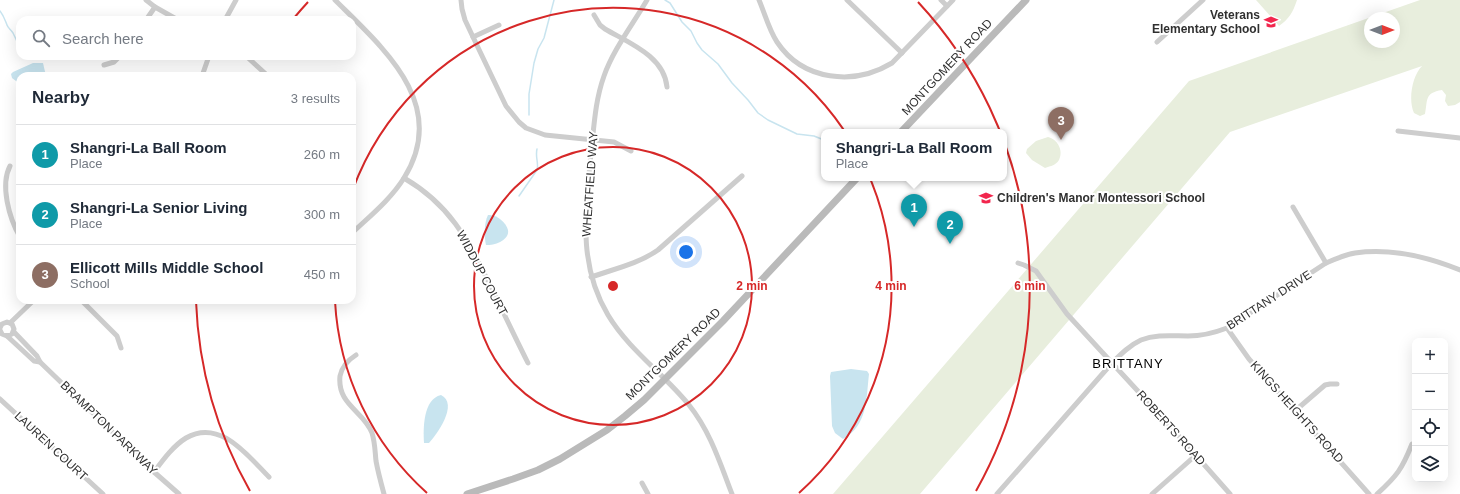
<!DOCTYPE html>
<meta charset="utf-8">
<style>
body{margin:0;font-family:Arial,sans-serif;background:#f2f2f3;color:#1f2937}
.controls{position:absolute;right:12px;bottom:12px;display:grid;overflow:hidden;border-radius:8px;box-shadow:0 4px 16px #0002}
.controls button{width:36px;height:36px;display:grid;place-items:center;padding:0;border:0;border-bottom:1px solid #e0e1e3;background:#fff;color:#1f2937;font:20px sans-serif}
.compass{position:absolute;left:1364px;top:12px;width:36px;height:36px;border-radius:50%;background:#fff;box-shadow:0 4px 16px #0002;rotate:90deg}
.you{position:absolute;left:686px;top:252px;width:14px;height:14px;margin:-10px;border:3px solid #fff;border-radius:50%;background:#1a73e8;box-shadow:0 0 0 6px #1a73e833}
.badge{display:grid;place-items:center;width:26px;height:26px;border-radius:50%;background:#0b8043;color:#fff;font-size:13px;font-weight:700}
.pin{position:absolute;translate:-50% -33px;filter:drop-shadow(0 1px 2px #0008)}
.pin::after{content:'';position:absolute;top:21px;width:14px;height:12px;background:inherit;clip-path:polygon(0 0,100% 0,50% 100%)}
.popup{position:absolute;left:821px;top:129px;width:186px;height:52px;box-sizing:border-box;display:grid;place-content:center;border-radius:8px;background:#fff;filter:drop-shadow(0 1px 3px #0005);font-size:13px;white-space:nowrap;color:#747a83}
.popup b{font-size:15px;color:#1f2937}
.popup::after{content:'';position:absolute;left:50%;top:100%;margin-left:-8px;border:8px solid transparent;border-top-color:#fff}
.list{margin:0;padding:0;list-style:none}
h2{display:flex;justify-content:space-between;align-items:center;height:52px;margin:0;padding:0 16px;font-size:17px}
h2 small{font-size:13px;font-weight:400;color:#747a83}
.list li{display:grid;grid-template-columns:26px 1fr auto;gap:12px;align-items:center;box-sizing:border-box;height:60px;padding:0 16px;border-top:1px solid #e0e1e3}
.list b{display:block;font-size:15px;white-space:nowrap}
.list p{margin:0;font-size:13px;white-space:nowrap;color:#747a83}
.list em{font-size:13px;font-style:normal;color:#747a83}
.icon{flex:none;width:22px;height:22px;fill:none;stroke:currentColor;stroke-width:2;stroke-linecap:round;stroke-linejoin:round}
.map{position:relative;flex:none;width:1460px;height:494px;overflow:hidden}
.search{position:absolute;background:#fff;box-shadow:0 4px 16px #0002;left:16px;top:16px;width:340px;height:44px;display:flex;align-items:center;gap:10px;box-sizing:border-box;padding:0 14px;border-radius:12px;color:#747a83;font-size:15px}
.panel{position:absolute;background:#fff;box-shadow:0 4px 16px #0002;left:16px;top:72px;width:340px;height:232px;border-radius:12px}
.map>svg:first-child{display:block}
</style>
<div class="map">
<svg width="1460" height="494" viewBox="0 0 1460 494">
<rect width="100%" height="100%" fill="#fff"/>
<!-- green -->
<g fill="#e8eedd" fill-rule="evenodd">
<path d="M1256,0H1297C1293,12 1289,19 1279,26Z"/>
<path d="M1420,0H1460V102L1455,105L1448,106L1445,101L1446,95L1442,90C1424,93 1428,100 1425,114L1420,116L1414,113C1408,100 1412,76 1422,66L1230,132L920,494H833L1189,81ZM1370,18H1394V42H1370Z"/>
<path d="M1048,137C1057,139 1064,150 1059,160C1056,165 1051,166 1045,168L1032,160L1026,153L1027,149L1036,141Z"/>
</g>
<!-- water -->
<g fill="#c8e4ef">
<path d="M33,63H43L46,76H20V84L12,78L11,74L13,72Z"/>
<path d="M488,215C496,214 506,222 508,230C510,240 494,246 486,245C484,236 484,223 488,215Z"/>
<path d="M851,369L867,371L869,374C866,399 868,425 843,439L835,433L832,426L830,376L831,372Z"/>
<path d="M441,395C459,404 437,434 429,443H424C423,429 423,399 441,395Z"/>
</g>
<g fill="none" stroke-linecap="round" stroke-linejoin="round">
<!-- stream -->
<g stroke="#c8e4ef" stroke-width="1.5">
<path d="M665,0L670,3L682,22L691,31L697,43L702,50L718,64L732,83L748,100L758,113L768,120L797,134L814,136L824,140"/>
<path d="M0,11C4,16 5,20 7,25C8,28 11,30 13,33C15,37 19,45 20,50"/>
<path d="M529,115V94L534,63L538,49L544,38L554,0"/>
<path d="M519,196L537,170C539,163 535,157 537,149"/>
</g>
<!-- street -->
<g stroke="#cdcdcd" stroke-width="5">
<path d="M146,0L155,7L178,20"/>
<path d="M335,0C383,48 450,104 404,178C391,199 370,216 352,233"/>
<path d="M461,0L462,9L465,20L473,37L506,106L519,122L526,128L545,135L614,142L631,151"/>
<path d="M647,0C633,24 613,50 604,76C595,101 594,127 591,153C586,211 577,263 608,315C629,350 664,374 689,405C710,431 720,463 732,494"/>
<path d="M759,0C765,14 769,30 777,42C803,81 854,86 892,63L953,0"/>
<path d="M847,0L902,53"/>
<path d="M941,0L947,6"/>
<path d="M594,15L600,25L605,29C629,43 664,56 667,87"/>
<path d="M146,20L155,7"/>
<path d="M225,20L236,0"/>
<path d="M473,37L499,25"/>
<path d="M1157,42L1203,0"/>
<path d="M246,56L268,76"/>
<path d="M104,65L114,62L120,56"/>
<path d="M202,76L209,56"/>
<path d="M1398,131L1460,138"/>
<path d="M10,166C0,185 9,218 20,237"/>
<path d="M404,178C452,206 468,241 492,289C504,314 516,339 528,363"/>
<path d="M1293,207L1326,263"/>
<path d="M1018,263L1024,265L1036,271L1067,314L1170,426L1230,494"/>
<path d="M591,277C614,269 638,264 658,250L742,176"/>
<path d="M81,300L117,336L121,348"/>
<path d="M10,323L34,300"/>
<path d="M0,328L2,324L7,322L12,324L14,329L12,334L7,336L2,334L0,330"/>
<path d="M1227,328L1249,359L1369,494"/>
<path d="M14,332L37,356L40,362L154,472L179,494"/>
<path d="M7,336L34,361L40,362"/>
<path d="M356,355C348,360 342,366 340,376C337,405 364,411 372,433C375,442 375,452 376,461C378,472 381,483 384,494"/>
<path d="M0,399L103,494"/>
<path d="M1296,410L1325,385L1330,384H1337"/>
<path d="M154,472C163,460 173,446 186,438C220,418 248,456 269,477"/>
<path d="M642,483L648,494"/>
<path d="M997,494L1112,363C1121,354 1130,345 1141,340C1156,334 1172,336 1188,336C1202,336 1214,333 1227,328L1326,263C1335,259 1344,255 1355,253C1390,248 1428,257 1460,270"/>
<path d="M1152,494L1196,455"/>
<path d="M1377,494C1397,476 1402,469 1412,444"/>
</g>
<!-- secondary -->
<g stroke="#bababa" stroke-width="7">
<path d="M901,132L1026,0"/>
<path d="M467,494L513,479L538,470L560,459L607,430L625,416L644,400L723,321L857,178"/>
</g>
</g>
<!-- distance rings -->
<g fill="none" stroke="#d62828" stroke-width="2">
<circle cx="613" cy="286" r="139"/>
<path d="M427 493A278 278 0 0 1 335 301M353 189A278 278 0 1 1 799 493"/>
<path d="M250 491A417 417 0 0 1 196 301M294 18A417 417 0 0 1 308 2M918 2A417 417 0 0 1 976 491"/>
</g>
<!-- icons -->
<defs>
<symbol id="school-bare" viewBox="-9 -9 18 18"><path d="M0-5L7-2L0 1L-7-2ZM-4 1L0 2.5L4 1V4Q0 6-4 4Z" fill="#f2264d" stroke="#fff" stroke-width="2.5" paint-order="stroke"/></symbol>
</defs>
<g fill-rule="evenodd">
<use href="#school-bare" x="1261" y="12" width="20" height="20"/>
<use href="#school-bare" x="976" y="188" width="20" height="20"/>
</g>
<g text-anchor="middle" stroke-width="4" stroke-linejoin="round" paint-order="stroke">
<!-- poi labels -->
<g font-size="12" font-weight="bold" fill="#303030" stroke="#fff" text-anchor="end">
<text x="1260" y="19">Veterans<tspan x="1260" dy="14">Elementary School</tspan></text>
<text x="997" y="202" text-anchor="start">Children's Manor Montessori School</text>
</g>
<!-- street labels -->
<g font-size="12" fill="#303030" stroke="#fff">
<text transform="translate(947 67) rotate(-47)" y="4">MONTGOMERY ROAD</text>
<text transform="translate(590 184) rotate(-86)" y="4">WHEATFIELD WAY</text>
<text transform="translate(482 273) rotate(62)" y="4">WIDDUP COURT</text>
<text transform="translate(1269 300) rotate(-33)" y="4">BRITTANY DRIVE</text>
<text transform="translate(673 354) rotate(-44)" y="4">MONTGOMERY ROAD</text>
<text transform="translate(1297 412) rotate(48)" y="4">KINGS HEIGHTS ROAD</text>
<text transform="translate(109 428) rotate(44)" y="4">BRAMPTON PARKWAY</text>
<text transform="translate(1171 428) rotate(48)" y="4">ROBERTS ROAD</text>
<text transform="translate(51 446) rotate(43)" y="4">LAUREN COURT</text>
</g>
<!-- neighbourhood labels -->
<g font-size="13" letter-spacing="1" fill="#000" stroke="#fff">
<text x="1128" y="368">BRITTANY</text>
</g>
</g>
<circle cx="613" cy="286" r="6" fill="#d62828" stroke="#fff" stroke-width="2"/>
<g font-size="12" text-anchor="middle" font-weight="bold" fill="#d62828" stroke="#fff" stroke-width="4" stroke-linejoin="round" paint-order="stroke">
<text x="752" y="290">2 min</text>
<text x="891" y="290">4 min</text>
<text x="1030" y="290">6 min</text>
</g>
</svg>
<div class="controls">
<button>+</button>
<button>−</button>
<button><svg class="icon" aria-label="locate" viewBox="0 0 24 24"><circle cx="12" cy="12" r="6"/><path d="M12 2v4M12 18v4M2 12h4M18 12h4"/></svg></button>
<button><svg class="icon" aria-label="layers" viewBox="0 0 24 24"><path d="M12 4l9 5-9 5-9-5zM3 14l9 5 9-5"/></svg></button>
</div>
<svg class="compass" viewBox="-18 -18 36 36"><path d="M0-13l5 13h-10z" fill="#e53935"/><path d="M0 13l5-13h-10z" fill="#747a83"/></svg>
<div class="you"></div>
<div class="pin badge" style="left:914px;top:227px;background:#0f9aa8">1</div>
<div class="popup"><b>Shangri-La Ball Room</b>Place</div>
<div class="pin badge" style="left:950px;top:244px;background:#0f9aa8">2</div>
<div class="pin badge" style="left:1061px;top:140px;background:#8d6e63">3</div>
<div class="search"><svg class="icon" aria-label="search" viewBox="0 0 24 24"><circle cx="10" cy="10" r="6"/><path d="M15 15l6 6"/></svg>Search here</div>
<section class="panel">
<h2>Nearby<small>3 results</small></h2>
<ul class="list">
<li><span class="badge" style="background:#0f9aa8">1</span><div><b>Shangri-La Ball Room</b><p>Place</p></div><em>260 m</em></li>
<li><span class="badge" style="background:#0f9aa8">2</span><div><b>Shangri-La Senior Living</b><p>Place</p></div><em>300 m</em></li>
<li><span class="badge" style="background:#8d6e63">3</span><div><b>Ellicott Mills Middle School</b><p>School</p></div><em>450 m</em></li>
</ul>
</section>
</div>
